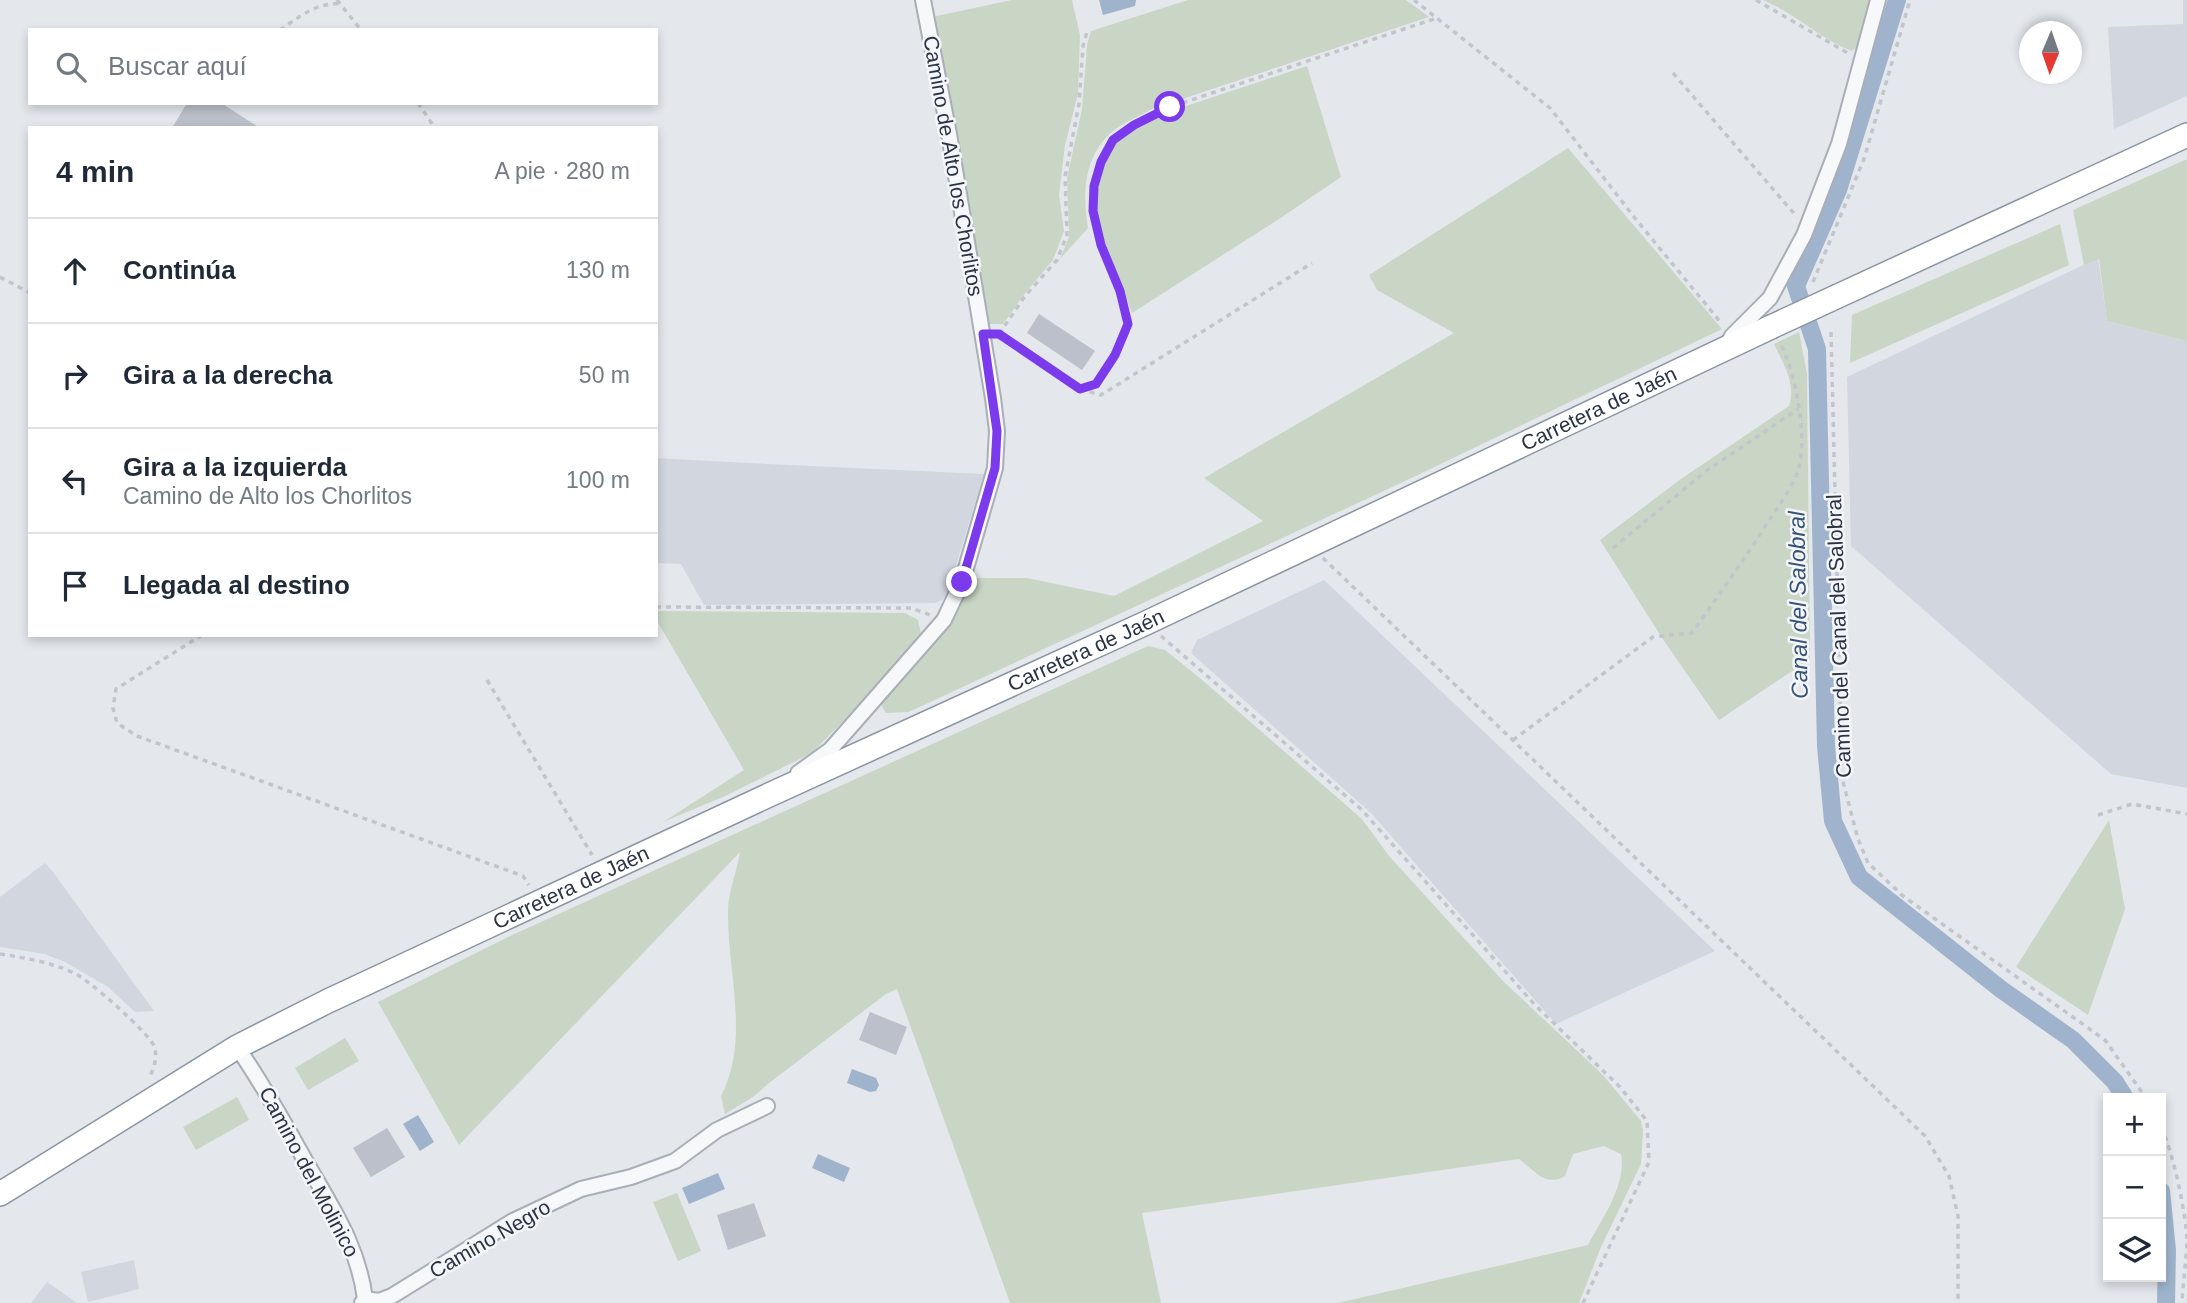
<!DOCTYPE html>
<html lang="es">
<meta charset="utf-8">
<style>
body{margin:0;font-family:Arial,sans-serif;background:#f6f6f7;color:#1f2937}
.controls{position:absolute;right:21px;bottom:21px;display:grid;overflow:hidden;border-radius:0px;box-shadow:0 4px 10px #0003}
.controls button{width:63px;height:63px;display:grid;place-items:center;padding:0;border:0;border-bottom:2px solid #e0e1e3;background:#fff;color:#1f2937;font:35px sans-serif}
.compass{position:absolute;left:2019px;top:21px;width:63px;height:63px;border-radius:50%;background:#fff;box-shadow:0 4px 10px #0003;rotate:182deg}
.stop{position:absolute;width:21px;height:21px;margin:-16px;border:5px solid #7c3aed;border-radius:50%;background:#fff}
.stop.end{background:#7c3aed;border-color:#fff;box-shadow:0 2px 7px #0008}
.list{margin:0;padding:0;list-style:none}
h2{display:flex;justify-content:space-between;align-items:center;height:91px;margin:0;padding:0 28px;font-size:30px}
h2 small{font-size:23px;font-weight:400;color:#747a83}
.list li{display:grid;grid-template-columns:46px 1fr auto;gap:21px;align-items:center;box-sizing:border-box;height:105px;padding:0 28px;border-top:2px solid #e0e1e3}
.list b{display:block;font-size:26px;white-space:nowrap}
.list p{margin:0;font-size:23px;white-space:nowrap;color:#747a83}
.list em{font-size:23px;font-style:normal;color:#747a83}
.icon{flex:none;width:38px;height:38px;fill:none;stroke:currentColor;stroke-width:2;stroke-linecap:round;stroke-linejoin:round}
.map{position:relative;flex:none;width:2187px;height:1303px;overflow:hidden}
.search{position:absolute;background:#fff;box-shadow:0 4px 10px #0003;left:28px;top:28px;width:630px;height:77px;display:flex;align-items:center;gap:18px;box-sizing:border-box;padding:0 24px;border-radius:0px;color:#747a83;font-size:26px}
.panel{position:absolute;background:#fff;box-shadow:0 4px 10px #0003;left:28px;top:126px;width:630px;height:511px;border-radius:0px}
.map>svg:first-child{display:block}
</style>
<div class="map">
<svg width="2187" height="1303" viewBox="0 0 2187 1303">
<rect width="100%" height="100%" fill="#e4e7ec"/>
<!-- built -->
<g fill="#d2d6de">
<path d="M2183,0H2187V96L2114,129L2108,27L2183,24Z"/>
<path d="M2098,258L2107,321L2187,341V788L2111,774L1851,546L1847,377Z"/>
<path d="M656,458L748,463L984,474L946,598L935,603L704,605L681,564L656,563Z"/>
<path d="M1324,580L1715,951L1556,1024L1371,813L1191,653L1197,640Z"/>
<path d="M45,863L53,872L154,1011L135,1012L108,987L65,962L45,954L0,947V897Z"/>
<path d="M134,1260L139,1289L88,1302L81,1272Z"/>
<path d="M47,1282L77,1303H31Z"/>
</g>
<!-- green -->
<g fill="#c9d6c5">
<path d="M1012,0H1072L1080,35L1078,94L1065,145L1059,195L1064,231L1053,260L1026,292L1003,324H986L932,17Z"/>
<path d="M1188,0H1406L1429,17L1152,109C1140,116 1124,122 1113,131C1084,155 1082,193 1088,228L1060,259L1069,237L1067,178L1082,109L1087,45L1091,31Z"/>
<path d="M1763,0H1874L1859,46L1852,51C1820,39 1795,13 1763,0Z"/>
<path d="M1307,66L1341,177L1282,217L1132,313L1105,242L1097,212L1098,183L1107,157L1121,137L1156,116Z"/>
<path d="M1568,148L1722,329L1405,481L926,704L908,712L886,713L878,700L968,578H1027L1114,596L1263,521L1204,478L1454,333L1377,290L1369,275Z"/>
<path d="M2187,159V341L2107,321L2099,259L2084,265L2073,210Z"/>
<path d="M2060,224L2069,265L1850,363L1852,315Z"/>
<path d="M1799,332L1807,374L1810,659L1719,720L1662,638L1600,540L1681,479L1789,406C1796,383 1784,365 1774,344Z"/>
<path d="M656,611L905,613L918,620L921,633L919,643L812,753L725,796L663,822L744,770L656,619Z"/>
<path d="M1148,646L1165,650L1201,679L1362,819L1389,856L1503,981L1603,1075L1641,1121L1643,1131L1641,1164L1601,1247L1579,1303H1338L1588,1245C1602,1219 1627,1184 1621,1154L1604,1146L1573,1154L1565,1176C1546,1188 1534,1170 1519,1159L1142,1213L1161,1303H1010L897,989L886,994L769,1083L753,1097L725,1114L721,1096C750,1040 728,975 728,915C727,894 737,872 740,852L459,1145L378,1002L508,937Z"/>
<path d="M2109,820L2125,909L2088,1015L2016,967Z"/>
<path d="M345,1038L359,1061L308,1090L295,1068Z"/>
<path d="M237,1097L249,1120L196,1150L183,1127Z"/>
<path d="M677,1193L701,1251L678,1261L653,1202Z"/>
</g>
<!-- water -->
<g fill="#9fb4cc">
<path d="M1099,0H1136L1135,6L1103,15Z"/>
<path d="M852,1069L876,1078L879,1085L876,1091L870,1092L847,1083Z"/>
<path d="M418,1115L434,1142L420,1151L403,1124Z"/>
<path d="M818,1154L850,1168L844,1182L812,1168Z"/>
<path d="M718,1173L725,1189L689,1204L682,1188Z"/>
</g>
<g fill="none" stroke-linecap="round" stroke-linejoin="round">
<!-- canal -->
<g stroke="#9fb4cc" stroke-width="18">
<path d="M1897,0L1838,190L1796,286L1817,349L1826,746L1833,821L1859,877L2002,990L2073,1040L2115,1082L2125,1098"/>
<path d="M2161,1191L2167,1250L2166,1303"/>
</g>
</g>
<!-- building -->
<g fill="#bbc0ca">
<path d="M187,103H221L260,128H172Z"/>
<path d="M1039,314L1095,351L1082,370L1027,333Z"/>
<path d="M870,1012L907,1027L896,1055L859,1040Z"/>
<path d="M387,1128L405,1157L371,1177L353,1148Z"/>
<path d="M754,1203L766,1236L728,1250L717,1215Z"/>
</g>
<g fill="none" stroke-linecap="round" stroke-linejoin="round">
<defs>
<g id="minor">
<path d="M1727,345L1732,336L1770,298L1804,235L1839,144L1878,0"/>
<path d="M798,773L830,750L944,620L962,582L995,468L997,431L993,398L949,134L923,0"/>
<path d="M237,1047C263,1084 284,1123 306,1162C332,1208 358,1245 365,1299L362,1303"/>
<path d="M365,1299L379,1301L392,1296L513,1221L581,1189L631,1177L675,1161L717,1130L767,1106"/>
</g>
<g id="trunk">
<path d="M1838,296L2187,135"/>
<path id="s1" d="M0,1194L237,1047L328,1001L769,795L1146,623L1771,327"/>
</g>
</defs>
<!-- minor casing -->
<use href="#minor" stroke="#a9aeb7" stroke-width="18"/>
<!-- trunk casing -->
<use href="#trunk" stroke="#8b94a3" stroke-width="26"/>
<!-- path -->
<g stroke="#c2c5cb" stroke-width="3.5" stroke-dasharray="5 5" stroke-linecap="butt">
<path d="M337,0L361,30"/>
<path d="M1414,0L1550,108L1634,217L1722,324"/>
<path d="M1756,0L1848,53"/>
<path d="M280,30C299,17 317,2 340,4"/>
<path d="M1673,73L1797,217"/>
<path d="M418,103L435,128"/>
<path d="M0,277L30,293"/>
<path d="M1813,282L1864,159L1910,0"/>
<path d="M1831,332L1842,778L1858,839L1868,863L1903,896L2105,1040L2146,1098"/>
<path d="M995,334H999L1080,389L1096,384L1115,355L1128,324L1120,291L1101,245L1093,211L1094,186L1101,162L1113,140L1134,125L1170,107L1437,18"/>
<path d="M999,334L1025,296L1057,260L1067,235L1065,177L1079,104L1083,46L1087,32"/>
<path d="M1080,389L1101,395L1312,263"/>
<path d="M1613,548L1705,472L1798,409"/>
<path d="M1323,558L1925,1136L1949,1176L1958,1216V1303"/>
<path d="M656,607L911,608L930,615"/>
<path d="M202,635L116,689L113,708L117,723L137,736L523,876L529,885"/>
<path d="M1161,636L1362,810L1535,1005L1620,1087L1647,1121L1649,1162L1583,1303"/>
<path d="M487,680L592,855"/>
<path d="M1513,740L1653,637L1692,633C1718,596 1744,560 1768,522C1778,507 1792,488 1798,471C1808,438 1796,374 1781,345"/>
<path d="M2098,815L2132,804L2187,814"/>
<path d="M0,954C26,958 50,962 74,973C88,979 149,1033 154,1046C158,1058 154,1068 149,1078"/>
<path d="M2161,1127C2173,1151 2187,1217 2187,1243C2186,1263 2183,1283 2182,1303"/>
</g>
<!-- minor -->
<use href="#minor" stroke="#f7f8fa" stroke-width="14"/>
<!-- trunk -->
<use href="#trunk" stroke="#fff" stroke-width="23"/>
<defs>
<path id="trunk-bridge" d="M1771,327L1838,296"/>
</defs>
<!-- trunk-bridge casing -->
<use href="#trunk-bridge" stroke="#8b94a3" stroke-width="26" stroke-linecap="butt"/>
<!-- trunk-bridge -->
<use href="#trunk-bridge" stroke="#fff" stroke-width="23"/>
</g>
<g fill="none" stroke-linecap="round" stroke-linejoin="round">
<!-- route -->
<path stroke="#7c3aed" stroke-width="9" d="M962,582L995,468L997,431L983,334H999L1080,389L1096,384L1115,355L1128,324L1120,291L1101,245L1093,211L1094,186L1101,162L1113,140L1134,125L1170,107"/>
</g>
<g text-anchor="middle" stroke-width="5" stroke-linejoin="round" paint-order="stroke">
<!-- street labels -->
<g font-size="21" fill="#2b3445" stroke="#f4f6f9">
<text transform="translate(953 166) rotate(80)" y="7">Camino de Alto los Chorlitos</text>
<text dy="7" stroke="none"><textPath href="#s1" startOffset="1783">Carretera de Jaén</textPath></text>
<text transform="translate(1839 636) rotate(-92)" y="7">Camino del Canal del Salobral</text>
<text dy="7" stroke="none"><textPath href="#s1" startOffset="1216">Carretera de Jaén</textPath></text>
<text dy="7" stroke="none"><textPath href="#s1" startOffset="649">Carretera de Jaén</textPath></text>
<text transform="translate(309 1172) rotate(62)" y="7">Camino del Molinico</text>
<text transform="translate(490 1239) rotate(-30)" y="7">Camino Negro</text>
</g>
<!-- water labels -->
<g font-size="23" font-style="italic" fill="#34527a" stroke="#f4f6f9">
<text transform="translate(1798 605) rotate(-91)" y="8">Canal del Salobral</text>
</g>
</g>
</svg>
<div class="controls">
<button>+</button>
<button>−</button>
<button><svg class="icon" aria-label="layers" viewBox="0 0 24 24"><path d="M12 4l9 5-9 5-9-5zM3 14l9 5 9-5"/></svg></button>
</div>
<svg class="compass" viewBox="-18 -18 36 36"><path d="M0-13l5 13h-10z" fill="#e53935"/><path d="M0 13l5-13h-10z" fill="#747a83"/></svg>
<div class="stop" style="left:1170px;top:107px"></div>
<div class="stop end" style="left:962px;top:582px"></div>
<div class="search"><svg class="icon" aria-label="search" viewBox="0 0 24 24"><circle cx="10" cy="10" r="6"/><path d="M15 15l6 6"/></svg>Buscar aquí</div>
<section class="panel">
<h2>4 min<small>A pie · 280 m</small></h2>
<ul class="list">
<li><svg class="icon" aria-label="ahead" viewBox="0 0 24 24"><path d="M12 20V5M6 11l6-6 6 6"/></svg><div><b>Continúa</b></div><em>130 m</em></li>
<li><svg class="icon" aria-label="right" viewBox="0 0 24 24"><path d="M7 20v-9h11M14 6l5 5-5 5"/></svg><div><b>Gira a la derecha</b></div><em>50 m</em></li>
<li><svg class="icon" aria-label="left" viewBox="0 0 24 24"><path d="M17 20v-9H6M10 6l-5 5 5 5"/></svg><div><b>Gira a la izquierda</b><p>Camino de Alto los Chorlitos</p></div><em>100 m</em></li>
<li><svg class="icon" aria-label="arrive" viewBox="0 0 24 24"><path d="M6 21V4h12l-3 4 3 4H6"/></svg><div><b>Llegada al destino</b></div></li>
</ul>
</section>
</div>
